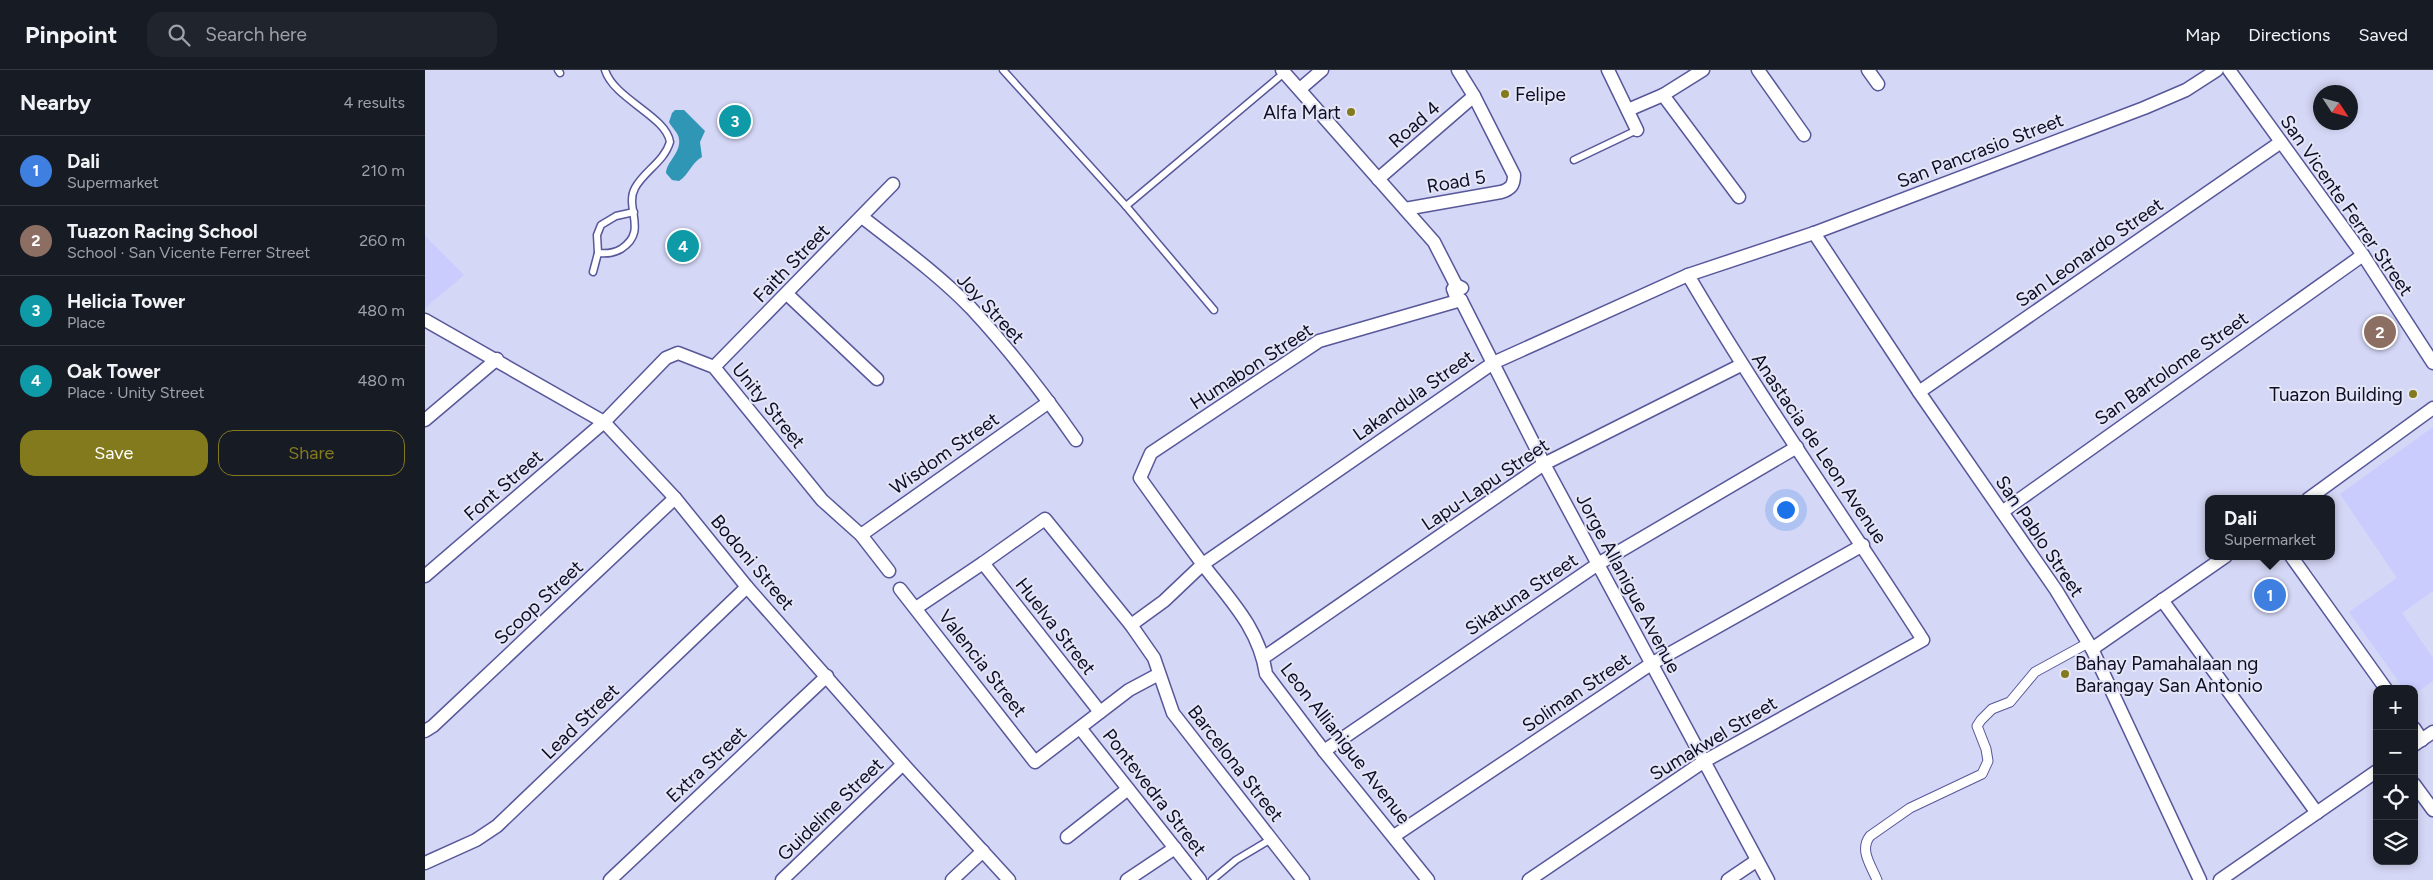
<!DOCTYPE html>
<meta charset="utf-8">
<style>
body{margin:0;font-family:Figtree,sans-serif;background:#20242c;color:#f1f3f6}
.controls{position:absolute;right:15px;bottom:15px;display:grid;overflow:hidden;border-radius:10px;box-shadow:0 2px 8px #0003}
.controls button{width:45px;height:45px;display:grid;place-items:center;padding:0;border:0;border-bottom:1px solid #363941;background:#171b24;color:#f1f3f6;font:25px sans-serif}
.compass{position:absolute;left:1888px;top:15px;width:45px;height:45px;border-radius:50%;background:#171b24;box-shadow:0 2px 8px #0003;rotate:126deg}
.you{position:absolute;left:1360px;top:439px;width:18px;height:18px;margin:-12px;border:4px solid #fff;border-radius:50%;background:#1a73e8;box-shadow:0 0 0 8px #1a73e833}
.badge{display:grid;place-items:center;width:32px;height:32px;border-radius:50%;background:#83791d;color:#fff;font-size:16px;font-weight:700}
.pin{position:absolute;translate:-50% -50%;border:2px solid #fff;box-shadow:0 1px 5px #0006}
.popup{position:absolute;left:1780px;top:425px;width:130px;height:65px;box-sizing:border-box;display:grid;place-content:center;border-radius:10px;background:#171b24;filter:drop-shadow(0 1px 4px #0005);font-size:16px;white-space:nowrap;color:#9ea1a6}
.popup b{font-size:19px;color:#f1f3f6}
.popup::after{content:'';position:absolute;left:50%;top:100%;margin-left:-10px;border:10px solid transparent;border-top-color:#171b24}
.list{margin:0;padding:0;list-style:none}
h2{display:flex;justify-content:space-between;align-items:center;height:65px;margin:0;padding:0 20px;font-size:21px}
h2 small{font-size:16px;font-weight:400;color:#9ea1a6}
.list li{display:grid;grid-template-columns:32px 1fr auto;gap:15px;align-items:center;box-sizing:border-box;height:70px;padding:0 20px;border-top:1px solid #363941}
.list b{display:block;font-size:19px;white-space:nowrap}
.list p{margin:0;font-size:16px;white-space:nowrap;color:#9ea1a6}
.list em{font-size:16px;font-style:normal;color:#9ea1a6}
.actions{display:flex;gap:10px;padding:15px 20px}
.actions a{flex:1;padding:11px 0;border:1px solid #83791d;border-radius:15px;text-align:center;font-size:18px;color:#83791d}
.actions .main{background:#83791d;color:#fff}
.icon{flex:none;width:28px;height:28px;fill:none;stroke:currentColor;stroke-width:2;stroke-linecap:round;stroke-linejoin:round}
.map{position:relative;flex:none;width:2008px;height:810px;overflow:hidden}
header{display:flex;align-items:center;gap:30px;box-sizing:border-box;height:70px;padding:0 25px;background:#171b24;border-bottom:1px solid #363941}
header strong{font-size:24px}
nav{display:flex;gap:28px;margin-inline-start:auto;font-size:18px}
.search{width:350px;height:45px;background:#20242c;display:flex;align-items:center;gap:12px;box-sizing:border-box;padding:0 18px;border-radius:15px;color:#9ea1a6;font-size:19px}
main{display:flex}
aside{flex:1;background:#171b24}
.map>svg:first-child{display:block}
</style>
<header>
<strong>Pinpoint</strong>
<div class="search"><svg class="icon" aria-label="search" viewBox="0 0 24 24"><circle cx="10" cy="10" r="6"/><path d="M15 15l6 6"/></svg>Search here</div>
<nav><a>Map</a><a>Directions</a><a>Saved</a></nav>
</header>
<main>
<aside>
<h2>Nearby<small>4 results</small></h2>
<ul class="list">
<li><span class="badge" style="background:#3f7fe0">1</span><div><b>Dali</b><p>Supermarket</p></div><em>210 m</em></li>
<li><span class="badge" style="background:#8d6e63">2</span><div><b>Tuazon Racing School</b><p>School · San Vicente Ferrer Street</p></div><em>260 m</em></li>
<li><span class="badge" style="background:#0f9aa8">3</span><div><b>Helicia Tower</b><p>Place</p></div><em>480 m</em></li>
<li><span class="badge" style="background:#0f9aa8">4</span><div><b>Oak Tower</b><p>Place · Unity Street</p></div><em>480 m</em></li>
</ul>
<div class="actions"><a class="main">Save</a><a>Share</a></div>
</aside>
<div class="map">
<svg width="2008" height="810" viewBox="0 0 2008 810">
<rect width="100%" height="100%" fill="#d5d7f6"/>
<!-- built -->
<g fill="#caccfe">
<path d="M0,166L39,205L0,238Z"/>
<path d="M2008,357V521L1977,543L2008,588V611L1989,624V619H1979L1924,542L1972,508L1915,424Z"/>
</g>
<!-- water -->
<path fill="#3096b5" d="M250,40H259L280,61L275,72L277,87C266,93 264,105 254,111L247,110L241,103C242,91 256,83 254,69C253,62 247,58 244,52L247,43Z"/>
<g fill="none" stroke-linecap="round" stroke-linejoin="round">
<defs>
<g id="service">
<path d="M133,0L135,3"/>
<path d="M578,0L701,136L789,240"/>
<path d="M1149,90L1212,60"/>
<path d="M701,136L859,3"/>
<path d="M173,183C181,184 189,183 196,179C224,161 199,138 210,118C219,101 239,92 245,72C241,46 189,29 180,0"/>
<path d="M168,202L173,183L172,165L176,155L191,146L209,142"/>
<path d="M787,810L811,790L846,769"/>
</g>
<path id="pedestrian" d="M1452,810C1446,795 1434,780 1445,766L1485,738L1557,704L1563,691L1561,679L1552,656L1556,650L1567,639L1585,632L1610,602L1663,573"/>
<g id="minor">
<path d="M857,0L1009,172L1031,215L1037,218"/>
<path d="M1183,0L1212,60"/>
<path d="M1333,0L1379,65"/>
<path d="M1443,0L1453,14"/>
<path d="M1804,0L1938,185L2008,293"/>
<path d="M875,19L897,0"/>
<path d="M1238,25L1314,127"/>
<path d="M1203,40L1238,25L1278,0"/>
<path d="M953,109L1049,26"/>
<path d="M980,139L1076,122C1086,119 1089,115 1089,105L1049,26L1033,0"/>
<path d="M437,147C474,176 513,204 546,238C584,279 619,324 651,370"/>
<path d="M1389,163L1494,322L1631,520L1667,579L1775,810"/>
<path d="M1031,215L1028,219L1031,227L1036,230L1119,394L1343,810"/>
<path d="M362,224L452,309"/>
<path d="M0,250L179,352L250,428L322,517L478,694L584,810"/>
<path d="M289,297L468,114"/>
<path d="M1494,322L1856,72"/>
<path d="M0,350L72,289"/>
<path d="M1883,429L2008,338"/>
<path d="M1577,442L1938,185"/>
<path d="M436,465L624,332"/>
<path d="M1866,486L1961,619"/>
<path d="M558,493L675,642"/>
<path d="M0,506L179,352L241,288L253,283L289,297L397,430L436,465L464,501"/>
<path d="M475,519L610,692L704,620L734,604"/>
<path d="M1737,530L1892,743"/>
<path d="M491,538L558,493L620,449L706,555L729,588L748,643L878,810"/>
<path d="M706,555L739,531L778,494L1068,293L1263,205L1389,163L1719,38L1761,20L1792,0"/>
<path d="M1667,579L1801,486"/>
<path d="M838,588L1119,394L1316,295"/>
<path d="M655,658L775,810"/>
<path d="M1989,658L1997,670"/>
<path d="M0,661L8,656L250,428"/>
<path d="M1989,675L2008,662"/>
<path d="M899,681L1173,494L1372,377"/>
<path d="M1989,714L2008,740"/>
<path d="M969,766L1226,594L1438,475"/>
<path d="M642,767L703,719"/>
<path d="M0,793L51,770L72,756L322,517"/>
<path d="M185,810L402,606"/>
<path d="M357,810L478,694"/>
<path d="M527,810L558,781"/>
<path d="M702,810L750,778"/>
<path d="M1003,810L899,681L841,604C834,557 803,528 776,492C756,465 735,436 715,408L726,383L894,271L1036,230"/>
<path d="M1104,810L1278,692L1498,570C1420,448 1336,330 1263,205"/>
<path d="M1303,810L1331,791"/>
<path d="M1795,810L1952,701"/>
</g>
</defs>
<!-- service casing -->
<use href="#service" stroke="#58579a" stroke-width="9"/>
<!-- pedestrian casing -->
<use href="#pedestrian" stroke="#58579a" stroke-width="11"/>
<!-- minor casing -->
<use href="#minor" stroke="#58579a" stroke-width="15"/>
<!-- service -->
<use href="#service" stroke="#fff" stroke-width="6"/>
<!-- pedestrian -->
<use href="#pedestrian" stroke="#fff" stroke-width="9"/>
<!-- minor -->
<use href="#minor" stroke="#fff" stroke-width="12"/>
</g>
<!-- markers -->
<g fill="#83791d" stroke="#e4e6f5" stroke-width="2">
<circle cx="1080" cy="24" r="5"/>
<circle cx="926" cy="42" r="5"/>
<circle cx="1988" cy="324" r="5"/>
<circle cx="1640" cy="604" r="5"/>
</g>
<g text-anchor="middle" stroke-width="4" stroke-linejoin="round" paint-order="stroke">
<!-- poi labels -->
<g font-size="19" fill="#0e0d27" stroke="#e4e6f5" text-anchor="start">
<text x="1090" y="31">Felipe</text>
<text x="916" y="49" text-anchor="end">Alfa Mart</text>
<text x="1978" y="331" text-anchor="end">Tuazon Building</text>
<text x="1650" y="600">Bahay Pamahalaan ng<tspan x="1650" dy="22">Barangay San Antonio</tspan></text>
</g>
<!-- street labels -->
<g font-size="19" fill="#0e0d27" stroke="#e4e6f5">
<text transform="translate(989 54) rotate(-41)" y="7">Road 4</text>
<text transform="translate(1555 80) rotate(-21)" y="7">San Pancrasio Street</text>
<text transform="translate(1031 111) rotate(-10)" y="7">Road 5</text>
<text transform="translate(1922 135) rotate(55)" y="7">San Vicente Ferrer Street</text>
<text transform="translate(1664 182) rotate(-35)" y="7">San Leonardo Street</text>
<text transform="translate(366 193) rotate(-46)" y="7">Faith Street</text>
<text transform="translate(566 238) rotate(47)" y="7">Joy Street</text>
<text transform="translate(826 296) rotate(-33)" y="7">Humabon Street</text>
<text transform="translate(1746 298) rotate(-35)" y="7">San Bartolome Street</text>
<text transform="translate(988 325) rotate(-35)" y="7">Lakandula Street</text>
<text transform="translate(344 335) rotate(51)" y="7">Unity Street</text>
<text transform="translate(1395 378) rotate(56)" y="7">Anastacia de Leon Avenue</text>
<text transform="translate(519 383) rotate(-35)" y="7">Wisdom Street</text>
<text transform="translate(1060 414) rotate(-34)" y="7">Lapu-Lapu Street</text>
<text transform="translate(78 415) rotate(-41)" y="7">Font Street</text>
<text transform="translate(1615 466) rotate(56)" y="7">San Pablo Street</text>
<text transform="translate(328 492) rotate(50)" y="7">Bodoni Street</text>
<text transform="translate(1204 513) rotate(62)" y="7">Jorge Allanigue Avenue</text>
<text transform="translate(1096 524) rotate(-34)" y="7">Sikatuna Street</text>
<text transform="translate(113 532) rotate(-43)" y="7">Scoop Street</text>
<text transform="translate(631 556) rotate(52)" y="7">Huelva Street</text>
<text transform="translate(558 593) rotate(52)" y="7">Valencia Street</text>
<text transform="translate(1151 622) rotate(-34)" y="7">Soliman Street</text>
<text transform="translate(155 651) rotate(-44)" y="7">Lead Street</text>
<text transform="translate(1288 668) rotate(-31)" y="7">Sumakwel Street</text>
<text transform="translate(921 673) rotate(52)" y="7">Leon Allianigue Avenue</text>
<text transform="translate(811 693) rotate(52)" y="7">Barcelona Street</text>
<text transform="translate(281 694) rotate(-43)" y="7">Extra Street</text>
<text transform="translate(730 722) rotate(52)" y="7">Pontevedra Street</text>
<text transform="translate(405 739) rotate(-44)" y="7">Guideline Street</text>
</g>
</g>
</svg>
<div class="controls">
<button>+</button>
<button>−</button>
<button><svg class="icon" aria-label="locate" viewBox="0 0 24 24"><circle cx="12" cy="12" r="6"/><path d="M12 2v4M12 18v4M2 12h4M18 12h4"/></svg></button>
<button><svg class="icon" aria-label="layers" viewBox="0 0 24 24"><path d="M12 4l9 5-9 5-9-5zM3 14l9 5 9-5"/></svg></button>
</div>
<svg class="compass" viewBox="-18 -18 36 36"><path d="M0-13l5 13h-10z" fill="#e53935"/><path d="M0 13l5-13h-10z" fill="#9ea1a6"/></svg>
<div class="you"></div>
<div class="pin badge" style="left:1845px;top:525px;background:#3f7fe0">1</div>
<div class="popup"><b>Dali</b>Supermarket</div>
<div class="pin badge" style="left:1955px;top:262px;background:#8d6e63">2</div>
<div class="pin badge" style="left:310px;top:51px;background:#0f9aa8">3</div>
<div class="pin badge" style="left:258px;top:176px;background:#0f9aa8">4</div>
</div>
</main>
